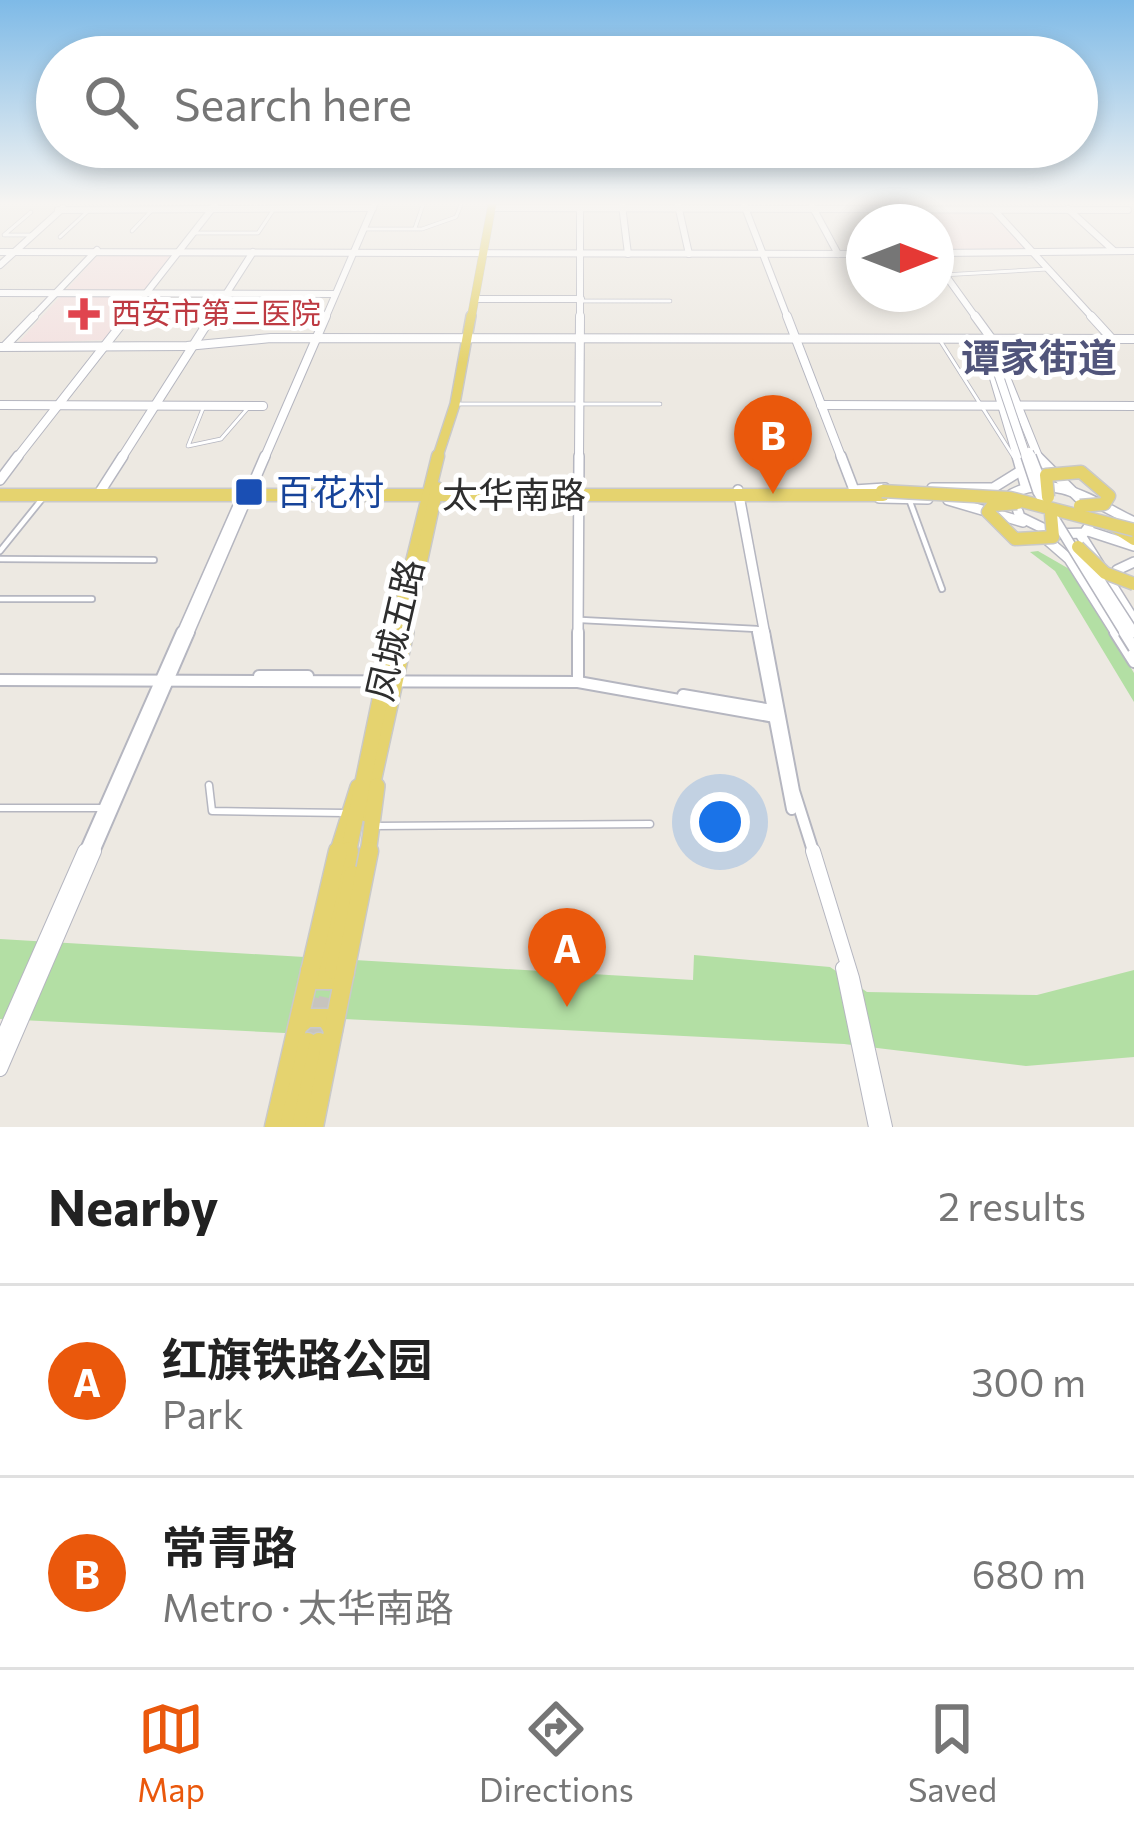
<!DOCTYPE html>
<meta charset="utf-8">
<style>
body{margin:0;font-family:Commissioner,"Noto Sans SC",sans-serif;background:#f2f2f2;color:#222}
.compass{position:absolute;left:846px;top:204px;width:108px;height:108px;border-radius:50%;background:#fff;box-shadow:0 6px 18px #0003;rotate:90deg}
.you{position:absolute;left:720px;top:822px;width:42px;height:42px;margin:-30px;border:9px solid #fff;border-radius:50%;background:#1a73e8;box-shadow:0 0 0 18px #1a73e833}
.badge{display:grid;place-items:center;width:78px;height:78px;border-radius:50%;background:#ea580c;color:#fff;font-size:39px;font-weight:700}
.pin{position:absolute;translate:-50% -99px;filter:drop-shadow(0 3px 6px #0008)}
.pin::after{content:'';position:absolute;top:63px;width:42px;height:36px;background:inherit;clip-path:polygon(0 0,100% 0,50% 100%)}
.list{margin:0;padding:0;list-style:none}
h2{display:flex;justify-content:space-between;align-items:center;height:156px;margin:0;padding:0 48px;font-size:51px}
h2 small{font-size:39px;font-weight:400;color:#767676}
.list li{display:grid;grid-template-columns:78px 1fr auto;gap:36px;align-items:center;box-sizing:border-box;height:192px;padding:0 48px;border-top:3px solid #e0e0e0}
.list b{display:block;font-size:45px;white-space:nowrap}
.list p{margin:0;font-size:39px;white-space:nowrap;color:#767676}
.list em{font-size:39px;font-style:normal;color:#767676}
.icon{flex:none;width:66px;height:66px;fill:none;stroke:currentColor;stroke-width:2;stroke-linecap:round;stroke-linejoin:round}
.map{position:relative;flex:none;width:1134px;height:1127px;overflow:hidden}
.search{position:absolute;background:#fff;box-shadow:0 6px 18px #0003;left:36px;right:36px;top:36px;height:132px;display:flex;align-items:center;gap:30px;box-sizing:border-box;padding:0 42px;border-radius:66px;color:#767676;font-size:45px}
.sheet{height:540px;background:#fff}
nav{display:flex;justify-content:space-around;align-items:center;box-sizing:border-box;height:168px;border-top:3px solid #e0e0e0;background:#fff;font-size:33px;color:#767676}
nav a{display:grid;justify-items:center;gap:6px}
nav .on{color:#ea580c}
.map>svg:first-child{display:block}
</style>
<div class="map">
<svg width="1134" height="1127" viewBox="0 0 1134 1127">
<rect width="100%" height="100%" fill="#ede9e2"/>
<!-- medical -->
<g fill="#f3e1e0">
<path d="M903,211H990L1027,249L936,250V222H911Z"/>
<path d="M105,255L171,256L104,340L18,343L96,257Z"/>
</g>
<!-- green -->
<g fill="#b3dfa4">
<path d="M1038,551L1071,570L1134,673V702L1055,571L1030,552Z"/>
<path d="M0,939L693,980L694,955L830,967L867,992L1037,995L1134,970V1057L1026,1066L844,1044L344,1019L285,1033L0,1019Z"/>
</g>
<g fill="none" stroke-linecap="round" stroke-linejoin="round">
<!-- primary-tunnel -->
<g stroke="#c7c4be" stroke-width="18" stroke-dasharray="18 9" stroke-linecap="butt">
<path d="M308,1042L323,976"/>
<path d="M319,1042L333,973"/>
</g>
<defs>
<g id="street-far2">
<path d="M31,212L4,235H31"/>
<path d="M415,228L423,205"/>
<path d="M363,229H422L456,217L461,205"/>
<path d="M132,231L153,209"/>
<path d="M193,233H258L272,212"/>
<path d="M60,237L87,212"/>
<path d="M942,275L1048,269"/>
<path d="M581,301H670"/>
<path d="M941,342L1015,459"/>
<path d="M455,404H660"/>
<path d="M204,406L188,446L221,439L247,409"/>
</g>
<g id="street-far1">
<path d="M909,499L942,589"/>
<path d="M0,551L42,499"/>
<path d="M0,559L154,560"/>
<path d="M0,599H92"/>
<path d="M581,620L757,629"/>
</g>
<g id="street">
<path d="M209,785L212,811L345,813"/>
<path d="M0,808H102"/>
<path d="M374,826L650,824"/>
</g>
<g id="secondary-far4">
<path d="M622,205L628,254"/>
<path d="M678,205L689,254"/>
<path d="M744,205L788,319"/>
<path d="M812,206L838,254"/>
<path d="M491,208L1128,210"/>
<path d="M1068,209L1113,250"/>
<path d="M58,210L373,208"/>
<path d="M994,210L1094,319"/>
<path d="M0,252L864,254"/>
<path d="M936,253L1134,251"/>
<path d="M936,262L977,319"/>
<path d="M0,265L63,208"/>
<path d="M0,293L335,294"/>
<path d="M475,299H581"/>
<path d="M31,319L97,250"/>
<path d="M126,319L215,205"/>
<path d="M210,319L253,252"/>
<path d="M325,319L374,205"/>
<path d="M580,319V208"/>
</g>
<g id="secondary-far3">
<path d="M787,316L842,459"/>
<path d="M975,316L991,338L1002,369"/>
<path d="M1091,316L1112,339"/>
<path d="M5,346L34,316"/>
<path d="M0,347L187,346L271,338L1134,339"/>
<path d="M995,363L991,368L1018,459"/>
<path d="M1001,365L1039,459"/>
<path d="M0,405L263,406"/>
<path d="M821,405L1134,406"/>
<path d="M16,459L128,316"/>
<path d="M121,459L212,316"/>
<path d="M264,459L326,316"/>
<path d="M579,459L580,316"/>
</g>
<g id="secondary-far2">
<path d="M841,456L854,490L885,488"/>
<path d="M1017,456L1025,485"/>
<path d="M1037,456L1086,505"/>
<path d="M0,480L18,456"/>
<path d="M932,488H993L1022,470"/>
<path d="M738,490L765,635"/>
<path d="M98,495L123,456"/>
<path d="M879,498L928,499"/>
<path d="M948,500L1023,522"/>
<path d="M1094,519L1084,533L1055,534L1020,517L1012,494C1054,471 1096,504 1134,522"/>
<path d="M1088,531L1134,546"/>
<path d="M1080,534L1134,620"/>
<path d="M1046,539L1069,559L1117,635"/>
<path d="M1113,582L1117,570L1134,562"/>
<path d="M181,635L245,490"/>
<path d="M188,635L265,456"/>
<path d="M578,635L579,456"/>
</g>
<g id="secondary-far1">
<path d="M758,632L792,809"/>
<path d="M764,632L794,791L814,854"/>
<path d="M1115,632L1134,662"/>
<path d="M259,676H308"/>
<path d="M0,680L578,682L780,718"/>
<path d="M578,682V632"/>
<path d="M683,695L778,711"/>
<path d="M84,854L182,632"/>
<path d="M93,854L189,632"/>
</g>
<g id="secondary">
<path d="M813,851L852,978L885,1127"/>
<path d="M843,968L876,1127"/>
<path d="M0,1044L85,851"/>
<path d="M0,1069L94,851"/>
</g>
<path id="primary-far4" d="M471,319L492,205"/>
<path id="primary-far3" d="M437,459L455,404L471,316"/>
<g id="primary-far2">
<path d="M0,495H883"/>
<path d="M1114,526L1134,539"/>
<path d="M394,635L438,456"/>
<path d="M405,635L437,488"/>
</g>
<g id="primary-far1">
<path d="M366,814L406,632"/>
<path d="M337,854L358,787"/>
<path d="M348,854L394,632"/>
<path d="M368,854L377,786"/>
</g>
<g id="primary">
<path d="M325,969L349,851"/>
<path d="M310,970L317,980H337L345,973"/>
<path d="M334,970L353,875"/>
<path d="M299,1025L307,1018H326L333,1030"/>
<path d="M274,1127L338,851"/>
<path d="M289,1127L308,1042"/>
<path d="M301,1127L319,1042"/>
<path d="M314,1127L369,851"/>
</g>
</defs>
<!-- street-far2 casing -->
<use href="#street-far2" stroke="#b5b6c0" stroke-width="4.5"/>
<!-- street-far1 casing -->
<use href="#street-far1" stroke="#b5b6c0" stroke-width="8"/>
<!-- street casing -->
<use href="#street" stroke="#b5b6c0" stroke-width="9"/>
<!-- secondary-far4 casing -->
<use href="#secondary-far4" stroke="#b5b6c0" stroke-width="8"/>
<!-- secondary-far3 casing -->
<use href="#secondary-far3" stroke="#b5b6c0" stroke-width="10"/>
<!-- secondary-far2 casing -->
<use href="#secondary-far2" stroke="#b5b6c0" stroke-width="12"/>
<!-- secondary-far1 casing -->
<use href="#secondary-far1" stroke="#b5b6c0" stroke-width="14"/>
<!-- secondary casing -->
<use href="#secondary" stroke="#b5b6c0" stroke-width="16"/>
<!-- primary-far4 casing -->
<use href="#primary-far4" stroke="#c9c9c9" stroke-width="9"/>
<!-- primary-far3 casing -->
<use href="#primary-far3" stroke="#c9c9c9" stroke-width="12"/>
<!-- primary-far2 casing -->
<use href="#primary-far2" stroke="#c9c9c9" stroke-width="15"/>
<!-- primary-far1 casing -->
<use href="#primary-far1" stroke="#c9c9c9" stroke-width="18"/>
<!-- primary casing -->
<use href="#primary" stroke="#c9c9c9" stroke-width="21"/>
<!-- street-far2 -->
<use href="#street-far2" stroke="#fff" stroke-width="3"/>
<!-- street-far1 -->
<use href="#street-far1" stroke="#fff" stroke-width="4.5"/>
<!-- street -->
<use href="#street" stroke="#fff" stroke-width="6"/>
<!-- secondary-far4 -->
<use href="#secondary-far4" stroke="#fff" stroke-width="6"/>
<!-- secondary-far3 -->
<use href="#secondary-far3" stroke="#fff" stroke-width="8"/>
<!-- secondary-far2 -->
<use href="#secondary-far2" stroke="#fff" stroke-width="9"/>
<!-- secondary-far1 -->
<use href="#secondary-far1" stroke="#fff" stroke-width="10"/>
<!-- secondary -->
<use href="#secondary" stroke="#fff" stroke-width="14"/>
<!-- primary-far4 -->
<use href="#primary-far4" stroke="#e5d36f" stroke-width="8"/>
<!-- primary-far3 -->
<use href="#primary-far3" stroke="#e5d36f" stroke-width="9"/>
<!-- primary-far2 -->
<use href="#primary-far2" stroke="#e5d36f" stroke-width="12"/>
<!-- primary-far1 -->
<use href="#primary-far1" stroke="#e5d36f" stroke-width="15"/>
<!-- primary -->
<use href="#primary" stroke="#e5d36f" stroke-width="18"/>
<defs>
<g id="secondary-bridge-far2">
<path d="M998,373L1027,459"/>
<path d="M1029,452L1032,459"/>
</g>
<g id="secondary-bridge-far1">
<path d="M1026,456L1038,492L1126,635"/>
<path d="M1031,456L1045,492"/>
<path d="M1088,562L1134,633"/>
</g>
<path id="secondary-bridge" d="M1124,632L1134,648"/>
<g id="primary-bridge">
<path d="M882,491L1010,498L1134,530"/>
<path d="M1048,497L1046,475L1081,472L1109,496L1104,504L1080,506"/>
<path d="M1017,503L993,505L988,512L1015,539L1053,537L1051,514"/>
<path d="M1078,547L1105,573L1134,584"/>
</g>
</defs>
<!-- secondary-bridge-far2 casing -->
<use href="#secondary-bridge-far2" stroke="#b5b6c0" stroke-width="10" stroke-linecap="butt"/>
<!-- secondary-bridge-far1 casing -->
<use href="#secondary-bridge-far1" stroke="#b5b6c0" stroke-width="12" stroke-linecap="butt"/>
<!-- secondary-bridge casing -->
<use href="#secondary-bridge" stroke="#b5b6c0" stroke-width="14" stroke-linecap="butt"/>
<!-- primary-bridge casing -->
<use href="#primary-bridge" stroke="#c9c9c9" stroke-width="15" stroke-linecap="butt"/>
<!-- secondary-bridge-far2 -->
<use href="#secondary-bridge-far2" stroke="#fff" stroke-width="8"/>
<!-- secondary-bridge-far1 -->
<use href="#secondary-bridge-far1" stroke="#fff" stroke-width="9"/>
<!-- secondary-bridge -->
<use href="#secondary-bridge" stroke="#fff" stroke-width="10"/>
<!-- primary-bridge -->
<use href="#primary-bridge" stroke="#e5d36f" stroke-width="12"/>
</g>
<!-- sky -->
<linearGradient id="sky" x2="0" y2="1"><stop stop-color="#7ebae7"/><stop offset="0.56" stop-color="#f7f5f2"/><stop offset="1" stop-color="#f7f5f2" stop-opacity="0"/></linearGradient>
<rect width="1134" height="363" fill="url(#sky)"/>
<!-- markers -->
<path fill="#e0444e" stroke="#fff" stroke-width="4.5" d="M78 296h12v12h12v12h-12v12h-12v-12h-12v-12h12z"/>
<rect fill="#1a4fb4" stroke="#fff" stroke-width="4.5" x="234" y="477" width="30" height="30" rx="6"/>
<g text-anchor="middle" stroke-width="10" stroke-linejoin="round" paint-order="stroke">
<!-- far-health labels -->
<g font-size="30" fill="#be3a42" stroke="#fff" text-anchor="start">
<text x="111" y="324">西安市第三医院</text>
</g>
<!-- transit labels -->
<g font-size="36" fill="#164399" stroke="#fff" text-anchor="start">
<text x="276" y="505">百花村</text>
</g>
<!-- street labels -->
<g font-size="36" fill="#2e2e2e" stroke="#fff">
<text x="514" y="508">太华南路</text>
<text transform="translate(395 630) rotate(-77)" y="13">凤城五路</text>
</g>
<!-- far-district labels -->
<g font-size="39" font-weight="bold" fill="#51557b" stroke="#fff">
<text x="1039" y="372">谭家街道</text>
</g>
</g>
</svg>
<svg class="compass" viewBox="-18 -18 36 36"><path d="M0-13l5 13h-10z" fill="#e53935"/><path d="M0 13l5-13h-10z" fill="#767676"/></svg>
<div class="you"></div>
<div class="pin badge" style="left:567px;top:1007px">A</div>
<div class="pin badge" style="left:773px;top:494px">B</div>
<div class="search"><svg class="icon" aria-label="search" viewBox="0 0 24 24"><circle cx="10" cy="10" r="6"/><path d="M15 15l6 6"/></svg>Search here</div>
</div>
<section class="sheet">
<h2>Nearby<small>2 results</small></h2>
<ul class="list">
<li><span class="badge">A</span><div><b>红旗铁路公园</b><p>Park</p></div><em>300 m</em></li>
<li><span class="badge">B</span><div><b>常青路</b><p>Metro · 太华南路</p></div><em>680 m</em></li>
</ul>
</section>
<nav>
<a class="on"><svg class="icon" aria-label="map" viewBox="0 0 24 24"><path d="M3 6l6-2 6 2 6-2v14l-6 2-6-2-6 2zM9 4v14M15 6v14"/></svg>Map</a>
<a><svg class="icon" aria-label="directions" viewBox="0 0 24 24"><path d="M12 3l9 9-9 9-9-9zM9 14v-3h6M13 9l2 2-2 2"/></svg>Directions</a>
<a><svg class="icon" aria-label="saved" viewBox="0 0 24 24"><path d="M7 4h10v16l-5-4-5 4z"/></svg>Saved</a>
</nav>
